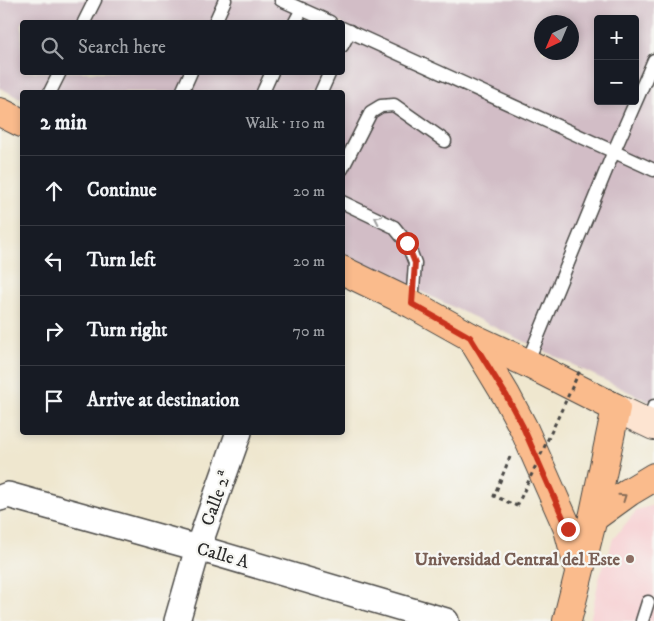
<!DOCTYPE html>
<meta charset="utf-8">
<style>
body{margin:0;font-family:"IM FELL DW Pica",serif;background:#242831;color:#f1f3f6}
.controls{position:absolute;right:15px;top:15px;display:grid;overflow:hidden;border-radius:5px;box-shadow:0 2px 8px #0003}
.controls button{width:45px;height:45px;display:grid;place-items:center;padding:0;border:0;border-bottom:1px solid #363941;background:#171b24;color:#f1f3f6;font:25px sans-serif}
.compass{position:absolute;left:534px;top:15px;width:45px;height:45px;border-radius:50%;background:#171b24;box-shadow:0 2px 8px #0003;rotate:224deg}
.stop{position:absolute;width:15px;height:15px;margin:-11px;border:4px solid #c8321e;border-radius:50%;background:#fff}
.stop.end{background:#c8321e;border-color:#fff;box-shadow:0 1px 5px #0008}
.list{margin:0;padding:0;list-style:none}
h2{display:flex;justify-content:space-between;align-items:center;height:65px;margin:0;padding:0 20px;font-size:21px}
h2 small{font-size:16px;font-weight:400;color:#9ea1a6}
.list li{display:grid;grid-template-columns:32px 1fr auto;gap:15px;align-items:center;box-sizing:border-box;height:70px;padding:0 20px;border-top:1px solid #363941}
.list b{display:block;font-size:19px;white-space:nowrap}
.list em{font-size:16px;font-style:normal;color:#9ea1a6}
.icon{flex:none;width:28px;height:28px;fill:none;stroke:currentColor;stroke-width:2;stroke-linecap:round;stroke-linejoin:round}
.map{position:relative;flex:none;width:654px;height:621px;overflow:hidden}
.search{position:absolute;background:#171b24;box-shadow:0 2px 8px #0003;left:20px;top:20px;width:325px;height:55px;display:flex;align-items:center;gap:12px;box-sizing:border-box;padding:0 18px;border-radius:5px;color:#9ea1a6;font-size:19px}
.panel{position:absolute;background:#171b24;box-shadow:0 2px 8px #0003;left:20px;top:90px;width:325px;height:345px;border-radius:5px}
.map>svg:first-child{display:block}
</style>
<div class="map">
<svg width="654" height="621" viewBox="0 0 654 621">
<rect width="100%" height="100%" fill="#f6f6f2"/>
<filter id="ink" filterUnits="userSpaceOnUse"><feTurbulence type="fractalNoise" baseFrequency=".02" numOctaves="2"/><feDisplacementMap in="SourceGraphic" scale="10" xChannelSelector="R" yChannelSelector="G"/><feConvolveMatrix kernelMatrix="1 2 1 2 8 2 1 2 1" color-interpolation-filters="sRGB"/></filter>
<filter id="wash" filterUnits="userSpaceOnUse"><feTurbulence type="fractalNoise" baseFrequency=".0096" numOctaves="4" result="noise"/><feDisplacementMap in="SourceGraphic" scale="20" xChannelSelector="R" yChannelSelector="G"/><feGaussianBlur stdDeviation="1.12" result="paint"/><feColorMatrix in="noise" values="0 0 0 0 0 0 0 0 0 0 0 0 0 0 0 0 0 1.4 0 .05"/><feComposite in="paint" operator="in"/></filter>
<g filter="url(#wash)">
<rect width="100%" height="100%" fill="#efe7cf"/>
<!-- built -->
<path fill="#f7cfd2" d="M654,505V621H590L599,579L613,539L637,510Z"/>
<!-- industrial -->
<path fill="#d2bdc6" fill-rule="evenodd" d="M0,0H654V404L343,254L342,92H22V99L0,88ZM598,19H635V101H598ZM22,22H342V72H22ZM542,22H572V52H542Z"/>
</g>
<g filter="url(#ink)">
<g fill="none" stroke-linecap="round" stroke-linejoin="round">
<defs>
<g id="service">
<path d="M281,0L330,22"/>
<path d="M84,22L95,0"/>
<path d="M215,22L225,0"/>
<path d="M295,22L302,9"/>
<path d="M342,28L654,170"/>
<path d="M342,46L350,31"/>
<path d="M50,92L60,72"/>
<path d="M182,92L191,72"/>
<path d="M263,92L272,72"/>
<path d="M321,92L330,72"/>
<path d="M342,169L371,112L381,106L394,105L445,141"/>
<path d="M342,202L394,227L407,243L415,263L412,304"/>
<path d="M527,363L614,151L654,60"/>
<path d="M647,423L654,406"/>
<path d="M642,621L648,602"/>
</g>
<g id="minor">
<path d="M0,498L8,495L198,548L446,621"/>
<path d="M177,621L198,548L239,432"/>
</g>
<path id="secondary" d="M616,408L654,426"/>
<g id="primary">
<path d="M0,112L22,123"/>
<path d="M342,270L412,304L471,337L527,363L616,408L593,518L567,621"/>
<path d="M471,337L506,395L523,427L568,529L579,570"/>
<path d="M593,518L629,492L654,477"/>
</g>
</defs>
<!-- service casing -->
<use href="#service" stroke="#484744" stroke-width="15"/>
<!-- minor casing -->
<use href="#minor" stroke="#484744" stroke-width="28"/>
<!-- secondary casing -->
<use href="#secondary" stroke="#484744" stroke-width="30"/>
<!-- primary casing -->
<use href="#primary" stroke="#484744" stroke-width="30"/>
<!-- path -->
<path stroke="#484744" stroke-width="3" stroke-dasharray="4 4" stroke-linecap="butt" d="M510,457L494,496L517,506"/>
<!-- service -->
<use href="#service" stroke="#fff" stroke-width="12"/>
<!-- minor -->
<use href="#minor" stroke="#fff" stroke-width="25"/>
<!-- secondary -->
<use href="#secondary" stroke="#fde4d1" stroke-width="28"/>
<!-- primary -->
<use href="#primary" stroke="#fabb8c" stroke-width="28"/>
<!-- path-bridge -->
<path stroke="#484744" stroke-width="3" stroke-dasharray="4 4" stroke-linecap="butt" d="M517,506L581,368"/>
</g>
<!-- one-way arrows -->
<defs><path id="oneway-chevron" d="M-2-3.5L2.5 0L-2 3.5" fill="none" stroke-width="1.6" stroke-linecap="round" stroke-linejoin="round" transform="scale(1.25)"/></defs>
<use stroke="#a0a0a0" href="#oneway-chevron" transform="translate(378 219) rotate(-155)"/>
<use stroke="#886c57" href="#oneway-chevron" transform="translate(623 497) rotate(-35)"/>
</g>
<g fill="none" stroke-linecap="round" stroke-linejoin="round" filter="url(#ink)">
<!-- route -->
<path stroke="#c8321e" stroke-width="6" d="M407,243L415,263L412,304L470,337L506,395L523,427L568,529"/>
</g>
<!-- markers -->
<circle fill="#8d6e63" stroke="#f6f6f2" stroke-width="2" cx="630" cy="559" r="5"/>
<g text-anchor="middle" stroke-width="4.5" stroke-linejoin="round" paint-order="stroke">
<!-- street labels -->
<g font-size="18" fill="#2b2b2b" stroke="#f6f6f2">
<text transform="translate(216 498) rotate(-70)" y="6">Calle 2ª</text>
<text transform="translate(223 555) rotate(16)" y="6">Calle A</text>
</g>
<!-- education labels -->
<g font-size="18" font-weight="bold" fill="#785e54" stroke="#f6f6f2" text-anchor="end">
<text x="620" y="565">Universidad Central del Este</text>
</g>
</g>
</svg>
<div class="controls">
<button>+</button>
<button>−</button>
</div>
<svg class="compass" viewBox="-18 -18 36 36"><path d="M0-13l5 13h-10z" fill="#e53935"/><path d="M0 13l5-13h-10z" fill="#9ea1a6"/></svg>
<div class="stop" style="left:407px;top:243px"></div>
<div class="stop end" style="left:568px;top:529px"></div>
<div class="search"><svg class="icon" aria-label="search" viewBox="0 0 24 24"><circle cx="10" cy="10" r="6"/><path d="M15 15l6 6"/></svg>Search here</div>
<section class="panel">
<h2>2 min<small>Walk · 110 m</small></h2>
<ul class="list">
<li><svg class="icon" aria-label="ahead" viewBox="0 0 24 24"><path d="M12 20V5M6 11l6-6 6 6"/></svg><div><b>Continue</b></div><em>20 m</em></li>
<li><svg class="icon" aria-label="left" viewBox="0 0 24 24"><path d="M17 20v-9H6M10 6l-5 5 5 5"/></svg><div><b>Turn left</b></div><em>20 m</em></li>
<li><svg class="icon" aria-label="right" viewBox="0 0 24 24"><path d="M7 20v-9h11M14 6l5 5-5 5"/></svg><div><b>Turn right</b></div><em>70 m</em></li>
<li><svg class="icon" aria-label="arrive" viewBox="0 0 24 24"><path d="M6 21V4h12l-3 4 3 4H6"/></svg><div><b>Arrive at destination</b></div></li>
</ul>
</section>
</div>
